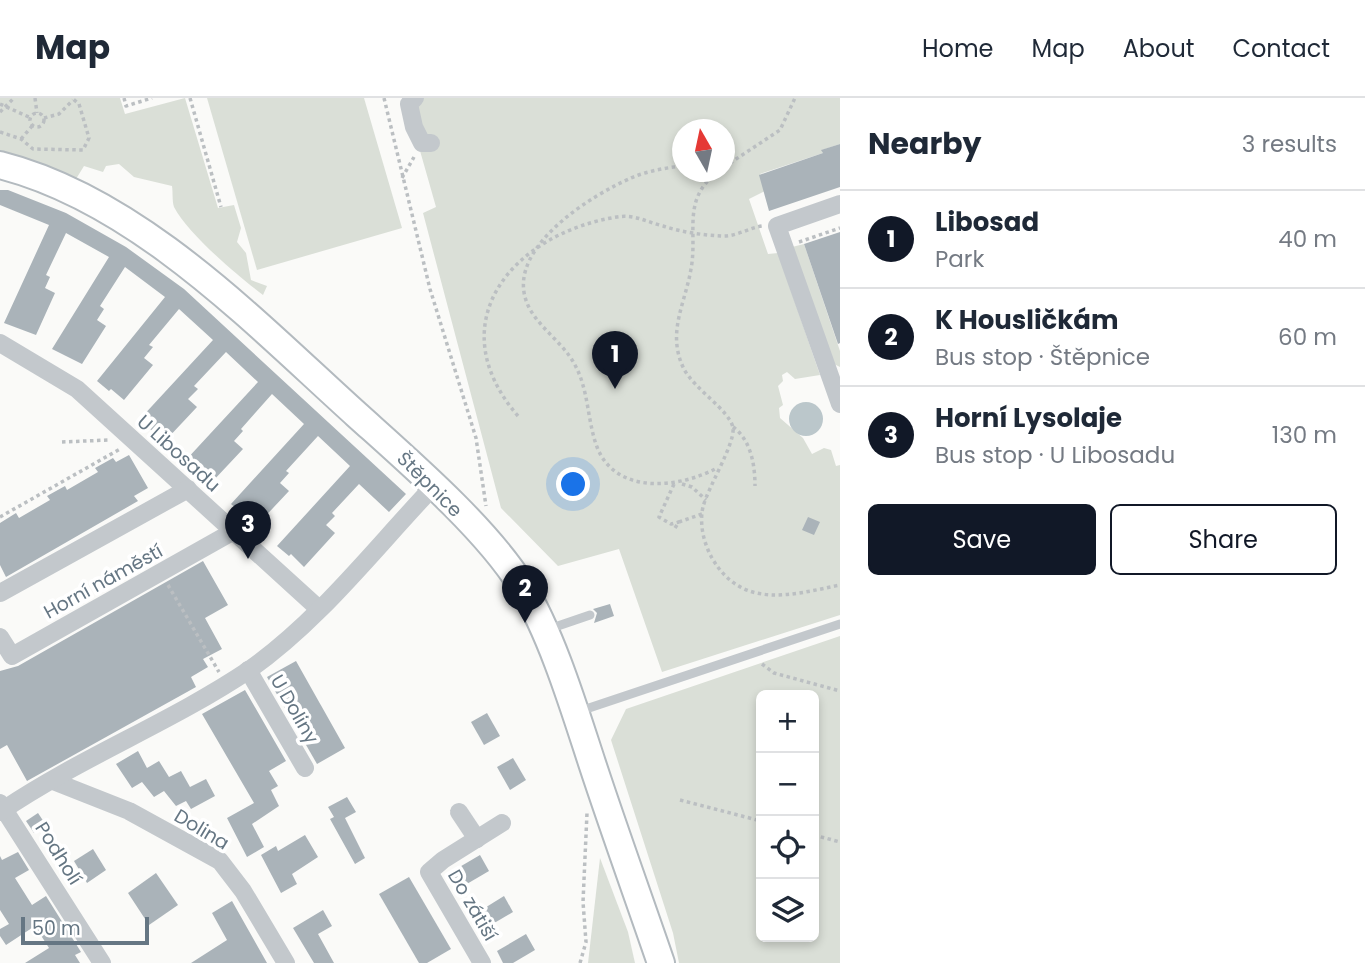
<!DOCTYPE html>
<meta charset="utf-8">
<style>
body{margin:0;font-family:Poppins,sans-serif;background:#f6f6f7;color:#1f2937}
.controls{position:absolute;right:21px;bottom:21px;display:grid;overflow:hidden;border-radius:10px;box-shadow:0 4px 10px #0003}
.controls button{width:63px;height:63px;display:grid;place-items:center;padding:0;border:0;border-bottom:2px solid #e0e1e3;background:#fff;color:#1f2937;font:35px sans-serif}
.compass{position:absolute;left:672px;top:21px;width:63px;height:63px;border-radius:50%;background:#fff;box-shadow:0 4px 10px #0003;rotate:351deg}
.scale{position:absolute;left:21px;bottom:18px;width:128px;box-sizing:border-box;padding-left:7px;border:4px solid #657683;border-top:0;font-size:19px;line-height:24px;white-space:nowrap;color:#657683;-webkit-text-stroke:5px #fff;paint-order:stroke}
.you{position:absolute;left:574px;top:387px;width:24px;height:24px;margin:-18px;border:5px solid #fff;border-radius:50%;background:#1a73e8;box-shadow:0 0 0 10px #1a73e833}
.badge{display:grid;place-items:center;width:46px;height:46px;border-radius:50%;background:#111827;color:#fff;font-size:23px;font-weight:700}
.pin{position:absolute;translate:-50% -58px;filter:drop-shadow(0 2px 4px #0008)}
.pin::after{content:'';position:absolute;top:37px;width:24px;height:21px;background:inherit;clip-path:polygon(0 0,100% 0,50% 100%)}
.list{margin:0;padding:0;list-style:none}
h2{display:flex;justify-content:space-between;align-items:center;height:91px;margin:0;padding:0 28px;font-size:30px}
h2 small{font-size:23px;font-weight:400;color:#747a83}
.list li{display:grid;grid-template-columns:46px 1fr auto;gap:21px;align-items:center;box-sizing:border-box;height:98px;padding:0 28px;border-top:2px solid #e0e1e3}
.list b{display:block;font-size:26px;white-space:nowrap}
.list p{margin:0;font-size:23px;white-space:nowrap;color:#747a83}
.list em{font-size:23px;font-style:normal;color:#747a83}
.actions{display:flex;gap:14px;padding:21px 28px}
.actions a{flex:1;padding:16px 0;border:2px solid #111827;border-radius:10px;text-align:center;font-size:24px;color:#111827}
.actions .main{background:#111827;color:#fff}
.icon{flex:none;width:38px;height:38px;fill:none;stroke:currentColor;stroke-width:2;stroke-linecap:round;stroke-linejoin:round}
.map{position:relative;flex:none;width:840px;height:865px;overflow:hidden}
header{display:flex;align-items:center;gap:42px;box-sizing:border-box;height:98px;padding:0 35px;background:#fff;border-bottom:2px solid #e0e1e3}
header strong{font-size:33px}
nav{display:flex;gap:38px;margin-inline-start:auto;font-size:24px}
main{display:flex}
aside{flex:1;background:#fff}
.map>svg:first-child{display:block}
</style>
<header>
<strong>Map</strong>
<nav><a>Home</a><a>Map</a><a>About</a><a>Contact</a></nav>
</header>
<main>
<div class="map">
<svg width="840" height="865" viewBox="0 0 840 865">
<rect width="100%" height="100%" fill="#fafaf8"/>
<!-- green -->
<g fill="#dadfd7" fill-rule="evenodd">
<path d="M0,0H120L125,16L185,0L218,110L234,107L241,130L237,144L246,155L251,182L267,188L263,197C238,178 188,136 174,109C172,103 173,94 172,88L134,79L119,66L106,68L103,74L84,68L76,81L0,53Z"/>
<path d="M207,0H364L402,130L257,172Z"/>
<path d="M405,0H840V46L822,52L823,55L760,76L765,93L749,101L768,156L778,155L820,277L795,281L787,274L782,277L783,283L778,288L783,307L779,310L780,320L803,340L812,356L824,350L831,352L836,368L840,367V517L662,574L619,451L558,468L501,410L423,115L436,109ZM682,32H724V74H682Z"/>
<path d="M804,146L840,253V269L832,265L788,150Z"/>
<path d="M840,538V865H679L673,835L611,642L626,611ZM814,597V839H761V597Z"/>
<path d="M600,760L628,834L635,865H588Z"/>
</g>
<!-- water -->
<circle fill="#bbc7cb" cx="806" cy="321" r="17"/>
<!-- building -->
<g fill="#aab3b9">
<path d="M840,46V89L769,113L759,77L823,55L821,52Z"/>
<path d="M0,92H8L66,115L126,149L184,191L406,396L389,414L359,386L332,415L335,418L326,427L335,435L304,469L291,456L289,458L277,448L350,368L318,338L286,373L289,375L280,385L289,393L258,426L245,414L243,416L231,406L304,326L272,296L241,331L243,333L234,343L243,351L212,384L199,372L197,374L185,363L258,284L226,254L194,288L198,291L188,301L197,309L166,342L151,332L140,321L213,242L179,211L149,247L153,249L144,260L153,267L124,302L111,291L109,293L97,283L165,199L125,169L100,208L104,211L97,222L106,228L82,266L52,251L109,159L66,135L46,177L50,179L45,190L55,195L36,237L4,225L49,127L0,107Z"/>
<path d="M840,134V245L838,246L804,146Z"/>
<path d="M129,357L148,390L134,398L138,403L6,479L0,467V425L16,415L19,420L50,402L47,398L65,388L67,392L98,374L95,370L113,360L116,364Z"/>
<path d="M808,419L820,424L814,437L802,432Z"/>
<path d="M203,463L228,507L205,520L222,551L203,561L208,569L191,579L196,589L27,683L7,647L0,651V573L18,568Z"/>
<path d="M610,506L614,518L594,525L597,515L593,511Z"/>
<path d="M296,563L345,650L317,666L267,579Z"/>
<path d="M245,592L286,663L269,673L278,688L271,692L279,708L252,726L264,749L247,759L227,720L254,705L202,616Z"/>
<path d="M487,615L500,638L484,647L471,624Z"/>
<path d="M138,653L147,670L159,663L169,679L181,673L190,689L206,681L215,698L191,711L186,703L176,708L164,693L154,699L142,684L132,690L116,666Z"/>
<path d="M513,660L526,682L510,692L497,669Z"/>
<path d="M347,699L356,714L345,720L365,760L355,766L330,721L334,719L328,709Z"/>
<path d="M38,715L46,727L34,735L26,723Z"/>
<path d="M305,737L318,759L292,776L297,786L281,795L261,757L276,748L278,753Z"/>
<path d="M93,751L106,772L87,785L74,763Z"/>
<path d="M18,754L29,772L15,780L32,807L46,798L81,854L75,857L80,865H25L49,850L35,828L6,847L0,838V831L9,826L0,812V758L2,762Z"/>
<path d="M480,757L489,773L460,790L451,774Z"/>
<path d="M156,775L178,807L149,827L128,795Z"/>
<path d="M409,779L451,851L427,865H419L379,796Z"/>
<path d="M504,798L513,814L484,831L475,816Z"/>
<path d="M232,803L267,865H191L227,842L212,815Z"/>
<path d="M323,812L332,828L318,836L334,865H314L293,830Z"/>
<path d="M526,836L535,852L513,865H503L497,853Z"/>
</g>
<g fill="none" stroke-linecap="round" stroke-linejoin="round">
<defs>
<path id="secondary" d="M0,67C138,102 254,224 357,317C408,363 486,430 522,488C552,537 574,610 592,665C614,732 638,798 661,865"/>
</defs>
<!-- secondary casing -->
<use href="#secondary" stroke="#b3babf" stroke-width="30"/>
<!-- path -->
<g stroke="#bbbfc2" stroke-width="3.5" stroke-dasharray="3.5 3.5" stroke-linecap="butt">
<path d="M35,0L37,15"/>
<path d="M124,0L126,8L152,0"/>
<path d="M190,0L221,109"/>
<path d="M384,0L430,191L476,340L486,408"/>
<path d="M0,6L31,20"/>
<path d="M0,14L14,0"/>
<circle cx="37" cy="22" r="7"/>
<path d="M44,20L59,16L73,2"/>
<path d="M0,34L21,41L33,51L83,52L89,40L79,6L72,0"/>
<path d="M21,41L33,27"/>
<path d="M682,68C665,70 647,73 631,80C592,97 511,147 525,199C532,226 562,242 575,267C589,293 587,322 597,349C616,398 680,390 717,370"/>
<path d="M724,69L780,32L795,0"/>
<path d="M718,74C681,101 698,134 691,171C685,206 667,234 683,269C693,291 730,312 733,330C735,346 708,389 703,409C699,426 704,446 712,460C742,512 791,497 840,487"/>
<path d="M402,80L414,59"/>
<path d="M799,144L840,130"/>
<path d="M518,318C437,224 514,135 617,119C634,116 647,124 663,128C681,134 702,137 721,138C736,139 748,130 762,128"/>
<path d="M733,329C751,342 755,367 755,388"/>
<path d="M62,344L109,342"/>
<path d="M674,386L659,419L671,426L679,424"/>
<path d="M682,386L692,389L706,402"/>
<path d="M0,419L120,351"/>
<path d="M675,430L679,424L702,416"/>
<path d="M168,487L219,574"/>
<path d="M762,566L774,575L840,593"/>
<path d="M680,702L761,723"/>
<path d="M814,737L840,744"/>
<path d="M580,865L586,844L583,804L587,715"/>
</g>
<!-- lane -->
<g stroke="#c3c8cc" stroke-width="9">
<path d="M549,531L590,517"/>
<path d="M577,614L840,526"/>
</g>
<!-- street -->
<g stroke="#c3c8cc" stroke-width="18">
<path d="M415,0L409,6L414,29L422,45H431"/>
<path d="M840,106L777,128L840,306"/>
<path d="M0,245L77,291L319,511"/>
<path d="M0,495L188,391"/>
<path d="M0,539L12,558L234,433"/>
<path d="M248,572L305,670"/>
<path d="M53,683L129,713L220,763L243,793L286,865"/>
<path d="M0,705L102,865"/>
<path d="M0,714C79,660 170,625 249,572C319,523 374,451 433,389"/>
<path d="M459,714L477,741"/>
<path d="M482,865L429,774L443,762L502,725"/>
</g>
<!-- secondary -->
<use href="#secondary" stroke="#fff" stroke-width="26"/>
</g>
<g text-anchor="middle" stroke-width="7" stroke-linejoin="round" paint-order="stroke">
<!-- street labels -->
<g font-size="19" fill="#657683" stroke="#fff">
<text transform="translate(179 355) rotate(42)" y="7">U Libosadu</text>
<text transform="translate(430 386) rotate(45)" y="7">Štěpnice</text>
<text transform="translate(103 483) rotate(-29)" y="7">Horní náměstí</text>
<text transform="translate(295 611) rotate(60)" y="7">U Doliny</text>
<text transform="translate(202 731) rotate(31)" y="7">Dolina</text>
<text transform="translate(59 755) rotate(58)" y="7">Podholí</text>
<text transform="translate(473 807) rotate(60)" y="7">Do zátiší</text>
</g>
</g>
</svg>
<div class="controls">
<button>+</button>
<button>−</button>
<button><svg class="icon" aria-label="locate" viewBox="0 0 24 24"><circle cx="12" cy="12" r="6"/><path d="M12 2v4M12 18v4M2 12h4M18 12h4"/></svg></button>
<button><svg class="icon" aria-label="layers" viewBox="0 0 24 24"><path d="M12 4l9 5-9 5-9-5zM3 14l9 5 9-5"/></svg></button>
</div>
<svg class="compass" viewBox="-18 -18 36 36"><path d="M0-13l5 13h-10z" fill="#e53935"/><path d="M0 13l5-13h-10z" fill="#747a83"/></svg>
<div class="scale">50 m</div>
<div class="you"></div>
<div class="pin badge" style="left:615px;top:291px">1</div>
<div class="pin badge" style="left:525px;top:525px">2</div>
<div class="pin badge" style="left:248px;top:461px">3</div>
</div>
<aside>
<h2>Nearby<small>3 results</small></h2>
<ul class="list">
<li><span class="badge">1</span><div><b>Libosad</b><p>Park</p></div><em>40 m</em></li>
<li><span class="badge">2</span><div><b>K Housličkám</b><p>Bus stop · Štěpnice</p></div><em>60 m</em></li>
<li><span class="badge">3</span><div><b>Horní Lysolaje</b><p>Bus stop · U Libosadu</p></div><em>130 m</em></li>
</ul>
<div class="actions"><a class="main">Save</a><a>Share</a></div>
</aside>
</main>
